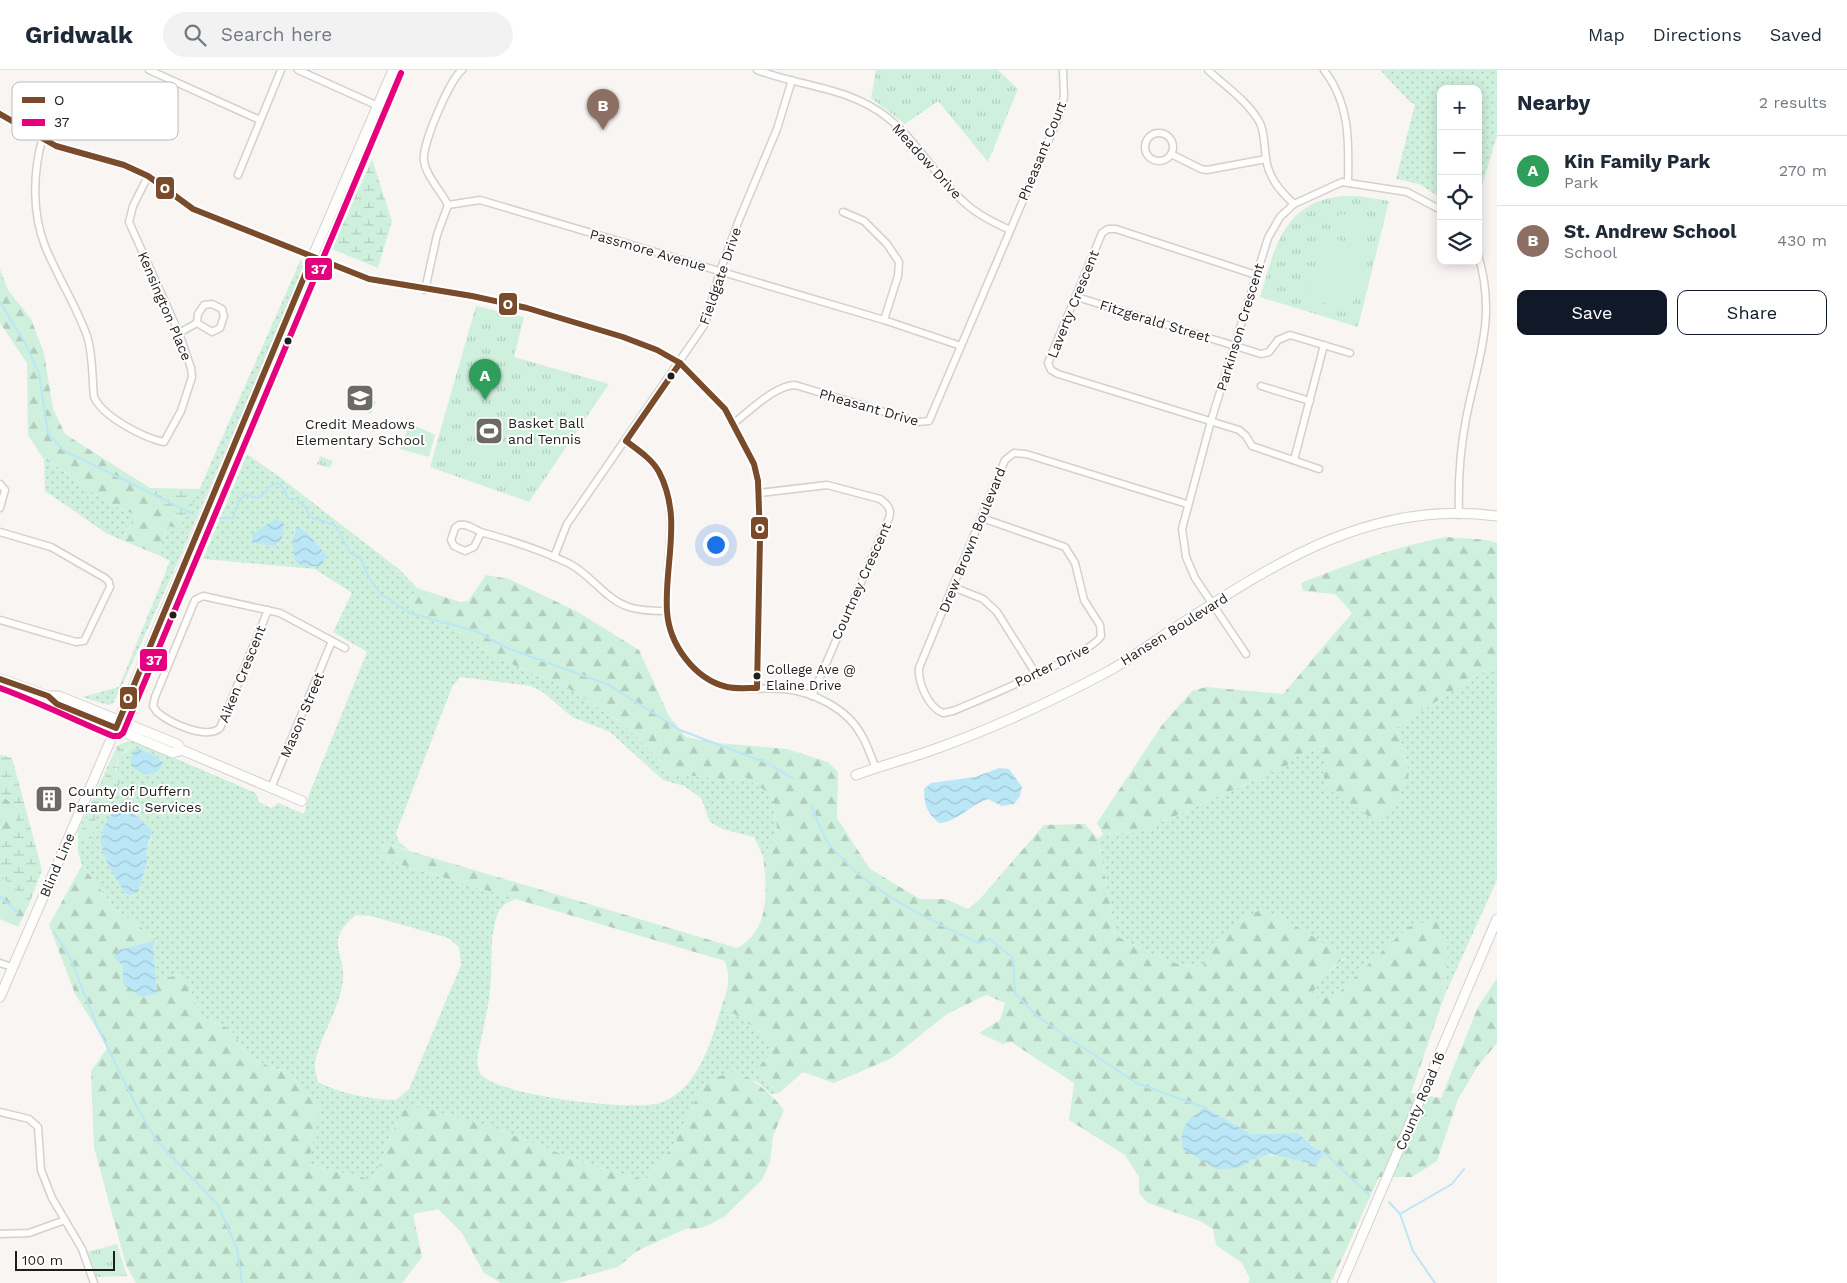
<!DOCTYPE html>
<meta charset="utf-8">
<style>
body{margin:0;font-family:"Work Sans",sans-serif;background:#f2f2f3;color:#1f2937}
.controls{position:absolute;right:15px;top:15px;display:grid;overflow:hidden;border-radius:10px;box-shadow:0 2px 12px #0003}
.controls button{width:45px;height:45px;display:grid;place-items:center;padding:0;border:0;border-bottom:1px solid #e0e1e3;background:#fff;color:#1f2937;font:25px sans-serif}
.scale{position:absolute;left:15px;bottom:12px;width:100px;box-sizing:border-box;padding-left:5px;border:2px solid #201d1c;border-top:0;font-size:14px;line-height:18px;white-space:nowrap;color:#201d1c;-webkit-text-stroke:4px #fff;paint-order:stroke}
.you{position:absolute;left:715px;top:474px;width:18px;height:18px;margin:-12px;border:4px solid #fff;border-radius:50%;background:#1a73e8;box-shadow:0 0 0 8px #1a73e833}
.badge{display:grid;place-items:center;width:32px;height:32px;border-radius:50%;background:#111827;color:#fff;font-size:16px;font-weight:700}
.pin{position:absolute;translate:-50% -41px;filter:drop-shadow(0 1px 2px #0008)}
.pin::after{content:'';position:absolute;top:26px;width:18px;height:15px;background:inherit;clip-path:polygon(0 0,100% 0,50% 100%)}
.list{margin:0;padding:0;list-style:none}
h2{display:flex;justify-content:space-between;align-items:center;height:65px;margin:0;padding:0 20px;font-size:21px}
h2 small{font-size:16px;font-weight:400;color:#747a83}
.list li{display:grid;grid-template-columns:32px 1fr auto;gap:15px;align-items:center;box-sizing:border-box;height:70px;padding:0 20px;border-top:1px solid #e0e1e3}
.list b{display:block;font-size:19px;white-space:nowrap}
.list p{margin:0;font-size:16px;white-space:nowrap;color:#747a83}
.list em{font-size:16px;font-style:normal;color:#747a83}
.actions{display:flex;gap:10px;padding:15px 20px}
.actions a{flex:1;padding:11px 0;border:1px solid #111827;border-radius:10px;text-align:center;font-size:18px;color:#111827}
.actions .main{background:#111827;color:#fff}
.icon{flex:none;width:28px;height:28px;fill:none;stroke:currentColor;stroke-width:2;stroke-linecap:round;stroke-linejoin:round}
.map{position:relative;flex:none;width:1497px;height:1213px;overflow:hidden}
header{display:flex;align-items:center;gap:30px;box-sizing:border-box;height:70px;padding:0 25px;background:#fff;border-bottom:1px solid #e0e1e3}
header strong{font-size:24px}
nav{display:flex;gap:28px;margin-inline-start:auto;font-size:18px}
.search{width:350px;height:45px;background:#f2f2f3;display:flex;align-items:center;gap:12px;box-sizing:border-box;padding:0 18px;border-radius:28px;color:#747a83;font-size:19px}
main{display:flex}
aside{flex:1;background:#fff}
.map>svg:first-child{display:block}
</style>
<header>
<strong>Gridwalk</strong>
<div class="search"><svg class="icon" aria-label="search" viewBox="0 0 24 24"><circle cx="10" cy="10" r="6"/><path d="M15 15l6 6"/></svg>Search here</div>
<nav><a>Map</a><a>Directions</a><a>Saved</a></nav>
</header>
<main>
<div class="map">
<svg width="1497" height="1213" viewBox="0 0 1497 1213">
<defs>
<pattern id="grass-dots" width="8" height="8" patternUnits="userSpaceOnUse" patternTransform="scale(1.25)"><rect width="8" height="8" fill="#d0f0de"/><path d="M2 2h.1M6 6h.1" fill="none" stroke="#b2cdbe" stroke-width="1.8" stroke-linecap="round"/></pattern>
<pattern id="forest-firs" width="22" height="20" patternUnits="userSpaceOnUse" patternTransform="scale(1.25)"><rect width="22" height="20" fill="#d0f0de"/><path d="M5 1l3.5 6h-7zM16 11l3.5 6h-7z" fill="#b2cdbe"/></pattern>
<pattern id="wetland-marsh" width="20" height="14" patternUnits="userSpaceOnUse" patternTransform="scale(1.25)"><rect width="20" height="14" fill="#d0f0de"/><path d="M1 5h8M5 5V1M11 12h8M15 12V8" fill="none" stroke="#b2cdbe"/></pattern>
<pattern id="park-tufts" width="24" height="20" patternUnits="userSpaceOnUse" patternTransform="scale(1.25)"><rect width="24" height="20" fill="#d0f0de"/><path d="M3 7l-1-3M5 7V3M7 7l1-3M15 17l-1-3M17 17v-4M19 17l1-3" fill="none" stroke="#b2cdbe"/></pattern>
<pattern id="water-waves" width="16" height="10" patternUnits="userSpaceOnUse" patternTransform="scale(1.25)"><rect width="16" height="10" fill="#bbe6f6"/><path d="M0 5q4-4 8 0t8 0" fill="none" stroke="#a0c5d2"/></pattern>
</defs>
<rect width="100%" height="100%" fill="#f9f5f3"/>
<!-- grass -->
<g fill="url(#grass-dots)" fill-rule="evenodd">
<path d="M1380,0H1497V66L1478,128V19H1441V128L1419,114L1396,109L1415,34L1410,32Z"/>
<path d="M301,189L303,198L177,494L119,622L113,633L108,635L82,627L119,617L170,491L158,485L166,458L183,451L180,449L188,445Z"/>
<path d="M247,384L281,408L400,500L417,518L410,532L420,542L452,557L493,586L568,618L625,655L673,704L736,710L743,706L772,725L778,763L763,786L754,767L722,759L710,752L701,728L684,716L663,710L610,662L572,647L544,623L531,616L460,607L452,617L396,763L399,772L409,780L383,773L381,789L516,829C508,831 500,837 497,846C490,867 492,887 491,909C490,928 486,947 482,965C480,977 474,992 480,1003C492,1025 637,1043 663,1032C700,1016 712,969 722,935L763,964L773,982L754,1001L779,1023L771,1024L756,1011H705L673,1076L646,1110L592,1096L503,1061L405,1038L392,1062L374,1110L308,1095L286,1003L250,988L230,959L203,947L181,905L156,909L153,871L156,868L115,839L82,795L78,782V761L117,676L128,671L137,672L256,723L259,732L271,738L278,733L304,744L310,722L367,582L333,562L352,523L315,499L203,489ZM294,462L320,496L294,470ZM133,674L119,688L116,703L122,707C104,726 92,747 92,773L81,762L118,678ZM136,679L154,685L156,704ZM133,740L151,768L146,782L147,791ZM356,845L371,846L448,868L459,877L461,895L409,1019L396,1030C369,1029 342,1024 318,1012C317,1006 314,999 315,993C320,967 337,943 342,917C349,884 321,872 356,845Z"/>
<path d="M44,390L55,395L106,432L136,445L133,455L127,457L124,471L106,463L45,421Z"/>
<path d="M1497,596V810L1444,927L1448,880L1358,905L1334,927L1310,928L1323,905L1346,888L1203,898L1169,892L1116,866L1098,769L1103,764L1140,762L1288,695L1292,688L1325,675L1409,704L1397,657L1477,605Z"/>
</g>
<!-- forest -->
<g fill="url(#forest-firs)" fill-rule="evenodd">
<path d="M0,199L8,220L31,249L44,283L53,339L65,364L150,418L163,439L183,451L179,459L169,456L166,458L158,485L124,471L127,457L133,455L136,445L106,432L55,395L44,390L28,365L27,293L0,253Z"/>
<path d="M1447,467L1487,470L1497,473V596L1477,605L1397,657L1409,704L1391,743L1377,752L1324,716V675L1292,688L1288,695L1140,762L1103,764L1097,753L1162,655L1192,621L1206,617L1283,624L1352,543L1335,524L1303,521L1301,513C1349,494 1396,476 1447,467Z"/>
<path d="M486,505L509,509L578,542L639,580L669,646L686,667L718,673L787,679L828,692L838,702L837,748L870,799L920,829H946L968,839L979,830L1044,755L1085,754L1098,769L1116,866L1169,892L1203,898L1210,875L1239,850L1260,840L1286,850L1346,887L1323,905L1310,928L1334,927L1408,857L1436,849L1448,880L1444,927L1411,1023L1441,1028L1478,937L1497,908V973L1478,996L1458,1029L1437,1091L1412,1107H1379L1331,1213H1248L1250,1209L1242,1193L1216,1175L1213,1159L1200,1151L1148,1133L1139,1123V1107L1125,1085L1069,1050L1074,1013L1011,972L1003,974L979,963L1000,950L1005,933L986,925L947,944L892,988L834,1013L803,1002L779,1023L754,1001L773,982L763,964L722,935C728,919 731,908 725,891L381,789L383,773L737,878C771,861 767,817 763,786L778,763L772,725L743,706L736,710L673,704L625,655L568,618L493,586L452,557L420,542L410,532L417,518L460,532L468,531ZM1206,1038L1251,1064L1298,1063L1313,1077L1325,1083L1316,1095C1284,1087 1271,1077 1240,1098Z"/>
<path d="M0,729H6L16,736V765L0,758Z"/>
<path d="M82,795L115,839L156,868L153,871L118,880L123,895L141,927L157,924L156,909L181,905L203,947L230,959L250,988L286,1003L321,1035L308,1095L374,1110L392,1062L405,1038L423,1037L503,1061L592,1096L646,1110L673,1076L705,1011L736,1001C756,1012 770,1022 784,1040L773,1066L770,1092L762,1110L724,1147L702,1158L685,1159L637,1181L618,1197L559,1213H501L484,1203L462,1163L438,1139L413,1144L422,1187L402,1213H136L126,1195L94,1077L91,1001L108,977L75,924L49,855Z"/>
<path d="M0,804L23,829L28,837L18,857L0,849Z"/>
</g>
<!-- wetland -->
<g fill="url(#wetland-marsh)">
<path d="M372,89L392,151L378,198L332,179Z"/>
<path d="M150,418L200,419L188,445L180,449L163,439Z"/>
<path d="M128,673H133C124,682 115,690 116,703L122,707L117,719L108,721C100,738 91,754 92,774L82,767L81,762L118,678Z"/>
<path d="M0,685L12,688L42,800L28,837L23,829L0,804V758L16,765V736L6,729H0Z"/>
</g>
<!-- park -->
<g fill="url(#park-tufts)">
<path d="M876,0H998L1018,19L988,92L938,31L905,54L871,28Z"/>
<path d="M1342,126H1358L1389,131L1358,257L1260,227C1275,178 1282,133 1342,126Z"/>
<path d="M476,236L524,247L514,287L609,314L529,432L430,397Z"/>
<path d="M360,325L376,332L371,344L355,337Z"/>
<path d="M320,386L333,391L330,398L317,394Z"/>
<path d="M117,1174L127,1206L97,1207L88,1182Z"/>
</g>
<!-- garden -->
<g fill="#d0f0de">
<path d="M1339,143L1363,150L1359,165L1334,158Z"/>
<path d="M1324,165L1369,179L1350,241L1305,227Z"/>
<path d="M483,347L500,351L496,371L510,374L507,390L476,384Z"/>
<path d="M410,353L435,365L429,387L400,379Z"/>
</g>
<!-- water -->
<g fill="url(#water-waves)">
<path d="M275,449L284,453L282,468L275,476L253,473L252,465Z"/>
<path d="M298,457L306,462L327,486L320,496L305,497L296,492C292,480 291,467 298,457Z"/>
<path d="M136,678L154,685L163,693C156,709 142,706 131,695V687Z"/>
<path d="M999,698L1009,699L1022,717L1020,726L1014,734L1002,736L988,729C970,735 957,752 939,753C927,743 924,735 924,719L931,713L975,707Z"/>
<path d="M119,736C136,741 138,750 152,760L146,782L147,791L138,822L130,825L125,823C106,790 86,769 119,736Z"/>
<path d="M153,871L157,924L141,927L123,914V895L114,888L118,880Z"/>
<path d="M1206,1038L1251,1064L1298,1063L1313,1077L1325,1083L1316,1095L1271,1084L1251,1091L1240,1098L1217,1099L1183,1079C1178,1058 1188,1047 1206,1038Z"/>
</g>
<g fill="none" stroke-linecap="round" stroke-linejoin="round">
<!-- stream -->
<g stroke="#bbe6f6" stroke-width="2">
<path d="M0,232L26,275L39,304L48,363L63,380L193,444"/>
<path d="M218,448H233L239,431L246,424L254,427L262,426L270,416L278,413L285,420L287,429H297L306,438L310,447L335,455L350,483L360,487L368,506L381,524L410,543L478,562L507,578L609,615L680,660L767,693L794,709"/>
<path d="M812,737C817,749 822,765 830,775C868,822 925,847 978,873L990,869L1013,888L1015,923L1038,947L1136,1013L1206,1038"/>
<path d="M0,826L18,843"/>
<path d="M54,862L70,887L97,956L137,1037L157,1071L218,1135L237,1179L242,1213"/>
<path d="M1325,1083L1369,1125"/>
<path d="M1389,1132L1400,1144L1413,1181L1435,1213"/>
<path d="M1400,1144L1452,1114L1464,1099"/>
</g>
<defs>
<g id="minor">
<path d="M149,0L260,50"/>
<path d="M298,0L378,36"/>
<path d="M757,0C801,17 850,17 888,48C918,72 936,108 965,133C978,145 995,153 1010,160"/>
<path d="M1208,0C1225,16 1249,32 1260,53C1265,64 1264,76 1266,88C1268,107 1280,121 1294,134"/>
<path d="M1324,0C1350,34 1349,71 1348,112"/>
<path d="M0,44L56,76L124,95L148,106L193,139L369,209L472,226L527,238L623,267L657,280L680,293L725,339L754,394L758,411L760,468L757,618"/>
<circle cx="1159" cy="77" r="14"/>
<path d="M42,70C33,103 32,143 45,176C57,206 76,235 87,266C93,284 92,308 94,327C103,347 144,368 164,372L181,341L192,307L191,298L179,263L129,152L133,136L148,106"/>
<path d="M1171,84L1201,99L1207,100L1266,89"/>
<path d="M238,105L281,0"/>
<path d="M448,135L480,130L884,250L961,276"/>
<path d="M843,142L864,151L887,174L899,192L898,206L884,250"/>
<path d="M1256,205L1116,159H1108L1102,163L1048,293L1051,300L1058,304L1239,360L1246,366L1252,376L1319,399"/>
<path d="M425,220L437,165L448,135C441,121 426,106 424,91C421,76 450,9 462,0"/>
<path d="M1077,227L1261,284L1269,282L1278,270L1290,265L1350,283"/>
<path d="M179,263L197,253L198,244L204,235L212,234L222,239L224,246L220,258L212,262L197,253"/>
<path d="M1261,316L1310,331"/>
<path d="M734,353C751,340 774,316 795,315L918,352L929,351L1059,46L1064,27L1063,0"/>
<path d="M626,371C638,380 651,389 659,402C690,459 644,536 684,587C694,600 710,613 727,617C745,621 765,617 784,619C814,622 848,639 862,666C868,676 871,687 876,698"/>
<path d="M1294,390L1324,275"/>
<path d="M0,414L5,420L0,438"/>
<path d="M759,423L827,415L880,429C887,434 892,439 889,448L812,626"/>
<path d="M1459,445C1458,413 1460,380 1466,349C1478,288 1497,247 1478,185"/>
<path d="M982,448L1065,477L1075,493L1084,530L1100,555L1101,566C1093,583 977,631 953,641L943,643C928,637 918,613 919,598L1005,390L1014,383L1026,384L1187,434"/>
<path d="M0,462L51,477L105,508L109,512L110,517L84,571L76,572L0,550"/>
<path d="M481,463L474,477L465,481L454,476L451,470L455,458L459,455C469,453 475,461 484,463C513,471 544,481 570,494C591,505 606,530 629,537C641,541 655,541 667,541"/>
<path d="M554,487L567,454L705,254L720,201L739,150L777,59L792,10"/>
<path d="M953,517L983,529L997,542L1036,604"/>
<path d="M268,540L220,658C206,670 170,653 157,642L153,636L155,627L195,530L203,526L280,543L345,578"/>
<path d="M1246,584L1195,508L1186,487L1182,459L1211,351L1268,168L1280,147L1294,134L1342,112L1407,122L1441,140"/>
<path d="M271,718L332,571"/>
<path d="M0,893L12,897"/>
<path d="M0,1042L29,1049L38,1057L41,1100L52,1128L82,1179L94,1213"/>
<path d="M0,1164L29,1163L65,1150"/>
</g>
<g id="tertiary">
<path d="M0,609L48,626H59L177,674L182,680L302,731"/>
<path d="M48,626L57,634L173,683L182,680"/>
<path d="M856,705C883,695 911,688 938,678C996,657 1052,631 1107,602C1129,590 1149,575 1170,561C1271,496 1370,428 1497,446"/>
<path d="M0,927L118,653L312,188L393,0"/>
</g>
<path id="secondary" d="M1342,1213L1497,849"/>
</defs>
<!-- minor casing -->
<use href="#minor" stroke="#d3d0cf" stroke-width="9"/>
<!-- tertiary casing -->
<use href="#tertiary" stroke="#d3d0cf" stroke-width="11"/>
<!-- secondary casing -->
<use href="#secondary" stroke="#d3d0cf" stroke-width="11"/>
<!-- minor -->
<use href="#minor" stroke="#fefefd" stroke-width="6"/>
<!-- tertiary -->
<use href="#tertiary" stroke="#fefefd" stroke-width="9"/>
<!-- secondary -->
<use href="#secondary" stroke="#fefefd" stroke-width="9"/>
<defs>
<g id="bus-1">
<path d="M0,44L56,76L124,95L148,106L193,139L369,209L472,226L527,238L623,267L657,280L680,293"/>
<path d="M680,293L725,339L754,394L758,411L760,468L757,618C747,618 736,619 727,617C694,609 669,574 667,541C664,494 683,448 659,402C652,389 638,380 626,371Z"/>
<path d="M0,609L48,626L57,634L116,658L312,188"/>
</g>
<path id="bus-2" d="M0,618C39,632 74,650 113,666H119L123,663L401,3"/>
</defs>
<!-- bus-1 casing -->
<use href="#bus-1" stroke="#fff" stroke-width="10"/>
<!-- bus-2 casing -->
<use href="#bus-2" stroke="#fff" stroke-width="10"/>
<!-- bus-1 -->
<use href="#bus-1" stroke="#7a4b2a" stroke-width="6"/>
<!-- bus-2 -->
<use href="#bus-2" stroke="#e5007d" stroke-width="6"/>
</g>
<!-- icons -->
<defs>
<symbol id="school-square" viewBox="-11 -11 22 22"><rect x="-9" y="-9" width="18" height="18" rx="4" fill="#6c6967" stroke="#fff"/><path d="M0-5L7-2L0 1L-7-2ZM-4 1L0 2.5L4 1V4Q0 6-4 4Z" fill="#fff"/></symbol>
<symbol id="stadium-square" viewBox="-11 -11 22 22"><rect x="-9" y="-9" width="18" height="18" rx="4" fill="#6c6967" stroke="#fff"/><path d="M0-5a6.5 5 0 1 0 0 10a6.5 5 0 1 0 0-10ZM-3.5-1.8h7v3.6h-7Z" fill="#fff"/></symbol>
<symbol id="building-square" viewBox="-11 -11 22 22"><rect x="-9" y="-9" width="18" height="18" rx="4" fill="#6c6967" stroke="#fff"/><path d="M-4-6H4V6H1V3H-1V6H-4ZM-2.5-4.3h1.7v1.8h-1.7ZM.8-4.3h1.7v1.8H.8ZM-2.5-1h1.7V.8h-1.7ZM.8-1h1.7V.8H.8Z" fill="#fff"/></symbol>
</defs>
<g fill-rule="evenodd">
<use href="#school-square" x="344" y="312" width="32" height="32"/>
<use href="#stadium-square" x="473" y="345" width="32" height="32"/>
<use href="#building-square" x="33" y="713" width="32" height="32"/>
</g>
<!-- markers -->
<g fill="#201d1c" stroke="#fff" stroke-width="2">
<circle cx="288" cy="271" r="4.5"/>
<circle cx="671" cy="306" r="4.5"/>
<circle cx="173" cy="545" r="4.5"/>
<circle cx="757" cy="606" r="4.5"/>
</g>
<g text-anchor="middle" stroke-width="4" stroke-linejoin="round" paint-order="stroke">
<!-- bus labels -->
<g font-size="13" fill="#201d1c" stroke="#fff" text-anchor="start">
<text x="766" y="604">College Ave @<tspan x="766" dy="16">Elaine Drive</tspan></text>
</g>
<!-- street labels -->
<g font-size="14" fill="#201d1c" stroke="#fff">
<text transform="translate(1042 81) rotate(-68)" y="5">Pheasant Court</text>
<text transform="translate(927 91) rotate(48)" y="5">Meadow Drive</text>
<text transform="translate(648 180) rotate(16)" y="5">Passmore Avenue</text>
<text transform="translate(720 206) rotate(-71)" y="5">Fieldgate Drive</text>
<text transform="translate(1073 234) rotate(-68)" y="5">Laverty Crescent</text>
<text transform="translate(165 236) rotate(67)" y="5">Kensington Place</text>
<text transform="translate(1155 251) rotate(17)" y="5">Fitzgerald Street</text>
<text transform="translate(1240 257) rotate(-73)" y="5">Parkinson Crescent</text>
<text transform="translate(869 337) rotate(16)" y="5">Pheasant Drive</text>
<text transform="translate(972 470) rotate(-68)" y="5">Drew Brown Boulevard</text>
<text transform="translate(861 511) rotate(-66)" y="5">Courtney Crescent</text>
<text transform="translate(1174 559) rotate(-32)" y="5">Hansen Boulevard</text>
<text transform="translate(1052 595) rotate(-26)" y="5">Porter Drive</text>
<text transform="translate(242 604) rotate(-68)" y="5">Aiken Crescent</text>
<text transform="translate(302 645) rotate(-67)" y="5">Mason Street</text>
<text transform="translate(57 795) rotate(-67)" y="5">Blind Line</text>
<text transform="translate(1420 1031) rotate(-67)" y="5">County Road 16</text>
</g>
<!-- poi labels -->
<g font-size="14" fill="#201d1c" stroke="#fff" text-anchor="start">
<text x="508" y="358">Basket Ball<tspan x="508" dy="16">and Tennis</tspan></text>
<text x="360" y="359" text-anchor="middle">Credit Meadows<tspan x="360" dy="16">Elementary School</tspan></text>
<text x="68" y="726">County of Duffern<tspan x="68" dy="16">Paramedic Services</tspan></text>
</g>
</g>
<!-- legend -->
<rect x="12" y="12" width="166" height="58" rx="8" fill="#fff" stroke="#bcbbbb" stroke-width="1"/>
<rect x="22" y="27" width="23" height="6" fill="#7a4b2a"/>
<rect x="22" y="49" width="23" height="7" fill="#e5007d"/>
<g font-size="14" fill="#201d1c">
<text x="54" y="35">O</text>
<text x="54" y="57">37</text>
</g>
<g stroke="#fff" stroke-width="2">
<rect x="155" y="106" width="20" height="24" rx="5" fill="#7a4b2a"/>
<rect x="304" y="187" width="29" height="24" rx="5" fill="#e5007d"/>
<rect x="498" y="222" width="20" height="24" rx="5" fill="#7a4b2a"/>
<rect x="750" y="446" width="19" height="24" rx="5" fill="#7a4b2a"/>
<rect x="139" y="578" width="29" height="24" rx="5" fill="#e5007d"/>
<rect x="119" y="616" width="19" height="24" rx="5" fill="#7a4b2a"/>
</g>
<g font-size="14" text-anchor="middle" font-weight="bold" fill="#fff">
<text x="165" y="123">O</text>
<text x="319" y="204">37</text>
<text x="508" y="239">O</text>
<text x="760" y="463">O</text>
<text x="154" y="595">37</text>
<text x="128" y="633">O</text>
</g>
</svg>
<div class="controls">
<button>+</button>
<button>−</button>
<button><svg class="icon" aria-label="locate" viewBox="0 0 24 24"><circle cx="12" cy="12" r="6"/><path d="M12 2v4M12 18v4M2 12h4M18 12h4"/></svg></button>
<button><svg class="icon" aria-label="layers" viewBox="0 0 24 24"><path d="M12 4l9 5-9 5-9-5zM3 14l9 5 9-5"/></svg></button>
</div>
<div class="scale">100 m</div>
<div class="you"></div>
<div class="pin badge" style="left:485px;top:330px;background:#2e9e5b">A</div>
<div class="pin badge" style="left:603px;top:60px;background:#8d6e63">B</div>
</div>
<aside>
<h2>Nearby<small>2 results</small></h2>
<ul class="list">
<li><span class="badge" style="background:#2e9e5b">A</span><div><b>Kin Family Park</b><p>Park</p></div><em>270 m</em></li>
<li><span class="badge" style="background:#8d6e63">B</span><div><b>St. Andrew School</b><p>School</p></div><em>430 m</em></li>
</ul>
<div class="actions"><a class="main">Save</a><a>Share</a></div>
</aside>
</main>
